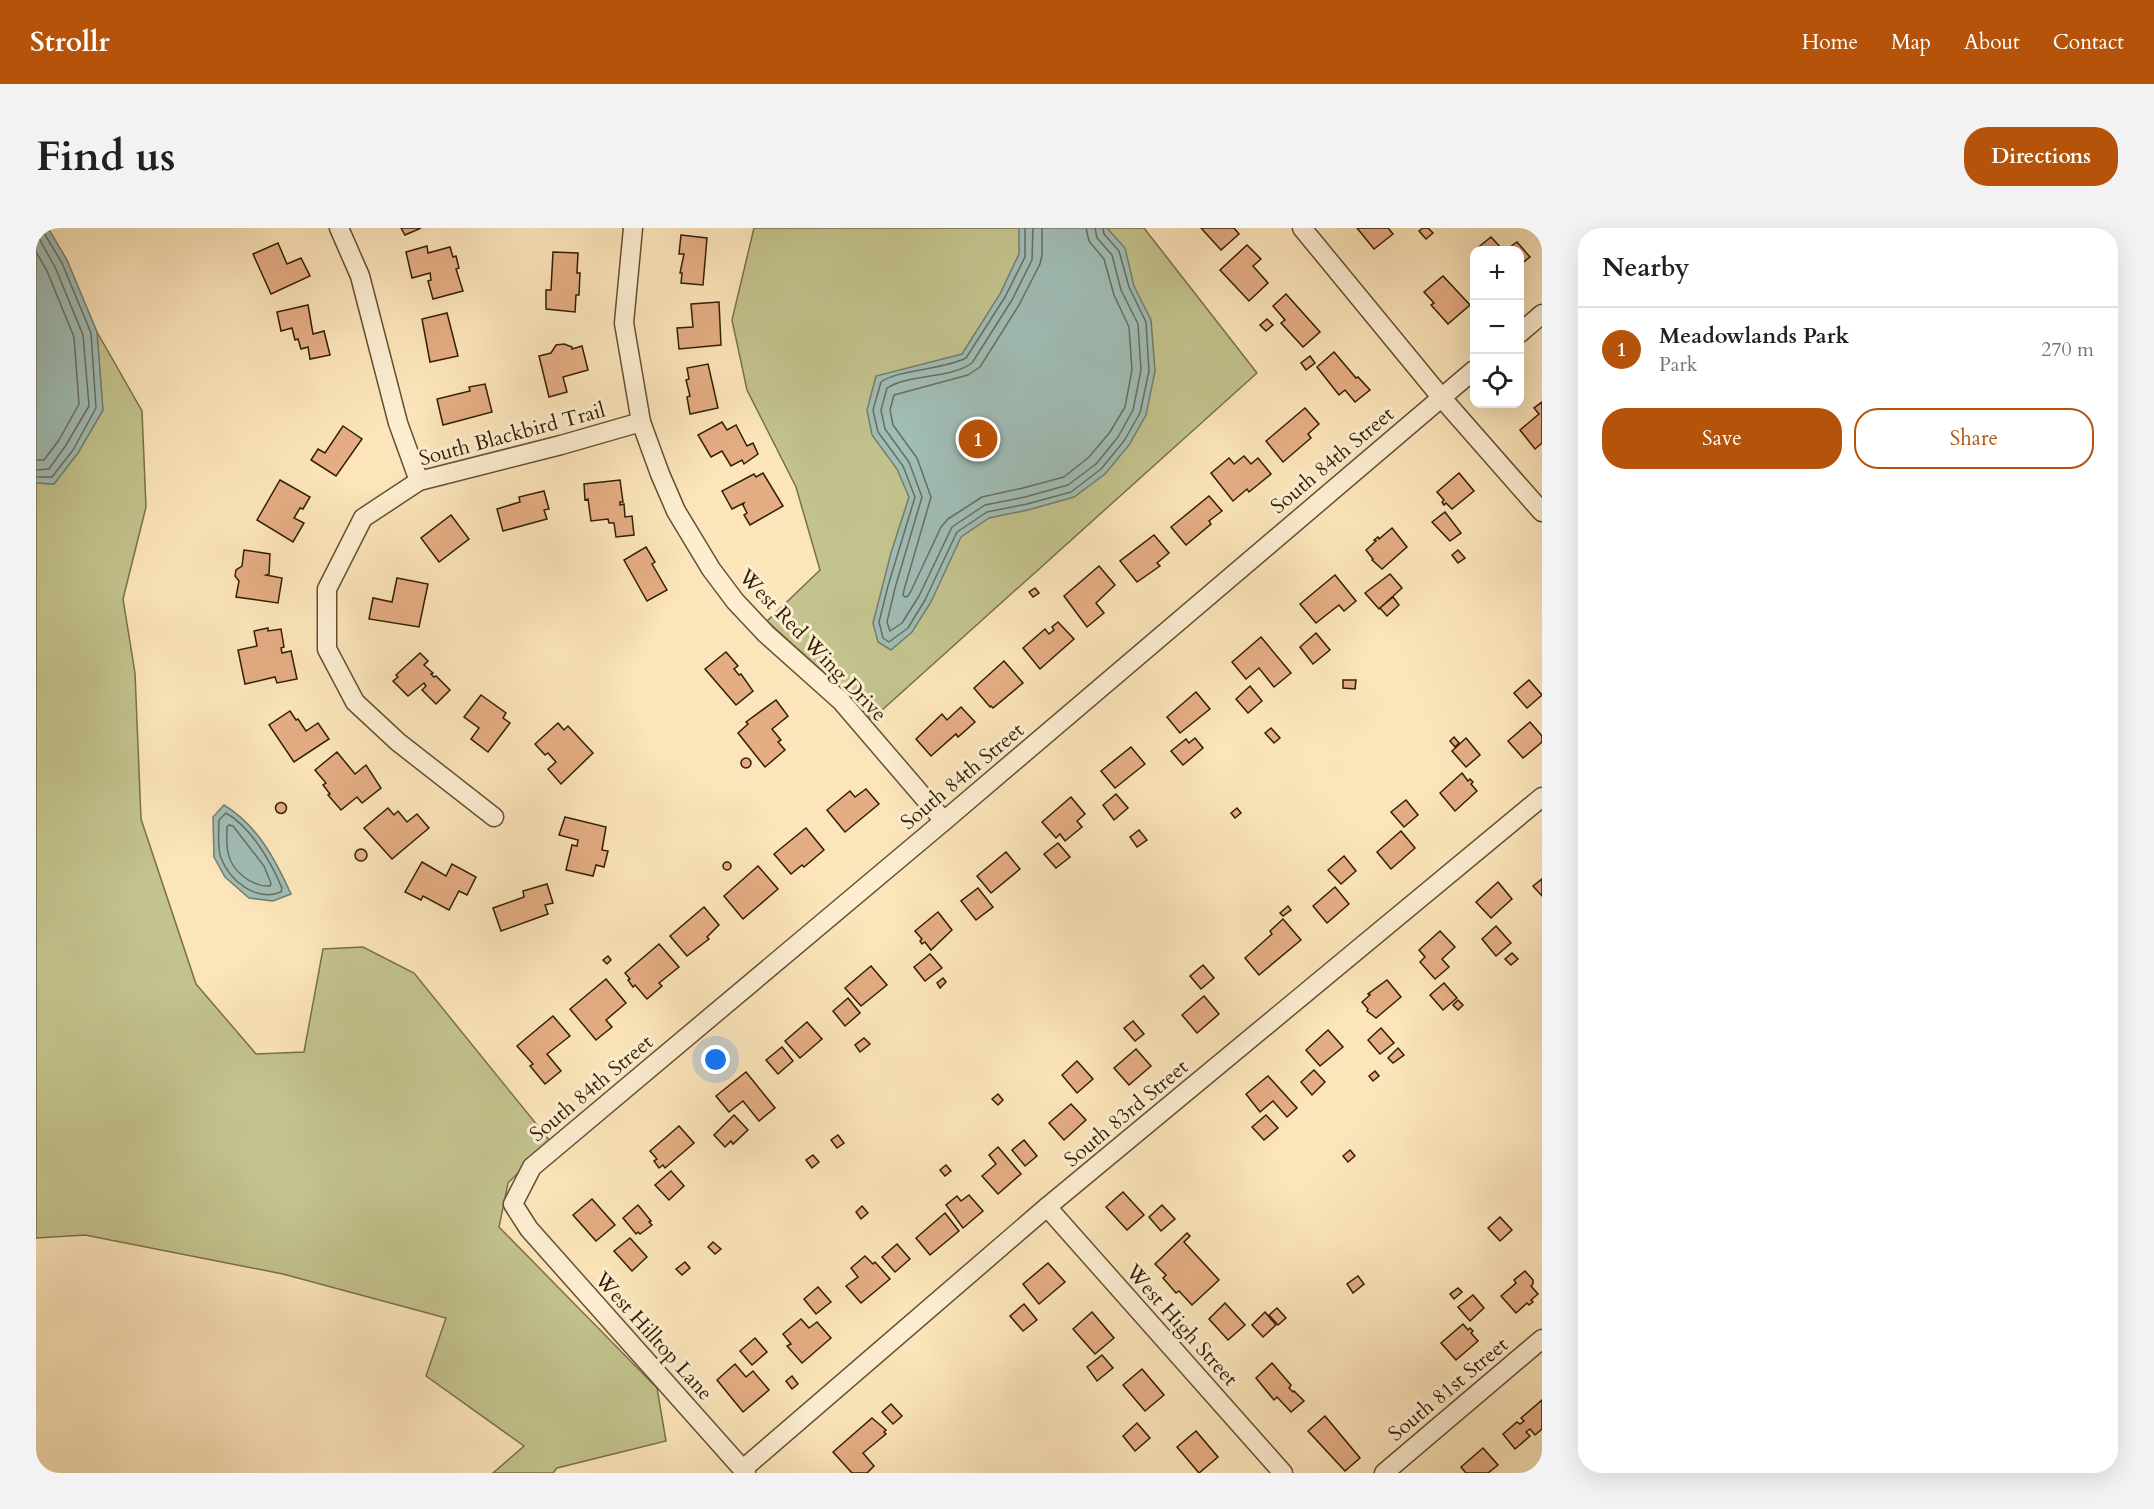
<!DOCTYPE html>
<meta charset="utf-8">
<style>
body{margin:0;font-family:Cardo,serif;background:#f2f2f2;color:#202124}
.controls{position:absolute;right:18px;top:18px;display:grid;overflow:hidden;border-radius:12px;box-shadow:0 6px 24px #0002}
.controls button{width:54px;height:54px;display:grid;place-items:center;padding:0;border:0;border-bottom:2px solid #e0e0e0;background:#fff;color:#202124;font:30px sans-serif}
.you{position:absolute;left:680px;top:832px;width:21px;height:21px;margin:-15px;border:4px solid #fff;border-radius:50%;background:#1a73e8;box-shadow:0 0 0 9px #1a73e833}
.badge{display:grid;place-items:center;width:39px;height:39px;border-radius:50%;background:#b45309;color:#fff;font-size:20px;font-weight:700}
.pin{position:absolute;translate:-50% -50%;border:3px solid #fff;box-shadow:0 2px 6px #0006}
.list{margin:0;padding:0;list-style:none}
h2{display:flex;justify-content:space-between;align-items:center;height:78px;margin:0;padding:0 24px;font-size:26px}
h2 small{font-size:20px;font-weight:400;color:#757577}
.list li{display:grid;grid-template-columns:39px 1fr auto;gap:18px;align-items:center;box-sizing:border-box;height:84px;padding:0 24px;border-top:2px solid #e0e0e0}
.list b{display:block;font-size:22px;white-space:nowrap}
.list p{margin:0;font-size:20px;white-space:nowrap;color:#757577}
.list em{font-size:20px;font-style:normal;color:#757577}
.actions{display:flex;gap:12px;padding:18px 24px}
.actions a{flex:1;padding:14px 0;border:2px solid #b45309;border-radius:24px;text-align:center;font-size:21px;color:#b45309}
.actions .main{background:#b45309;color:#fff}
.icon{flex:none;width:33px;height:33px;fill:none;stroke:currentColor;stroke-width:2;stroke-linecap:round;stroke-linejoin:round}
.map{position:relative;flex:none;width:1506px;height:1245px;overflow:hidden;border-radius:24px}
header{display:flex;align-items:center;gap:36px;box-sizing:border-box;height:84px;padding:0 30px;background:#b45309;color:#fff}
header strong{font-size:28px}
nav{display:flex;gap:33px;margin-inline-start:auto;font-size:21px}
.intro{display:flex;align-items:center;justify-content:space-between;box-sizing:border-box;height:144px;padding:0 36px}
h1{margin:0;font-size:42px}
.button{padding:15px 27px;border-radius:24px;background:#b45309;color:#fff;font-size:21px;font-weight:700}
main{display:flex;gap:36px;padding:0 36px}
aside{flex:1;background:#fff;border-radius:24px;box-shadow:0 6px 24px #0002}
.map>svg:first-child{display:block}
</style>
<header>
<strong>Strollr</strong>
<nav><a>Home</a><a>Map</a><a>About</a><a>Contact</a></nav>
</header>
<div class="intro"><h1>Find us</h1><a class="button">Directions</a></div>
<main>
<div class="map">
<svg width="1506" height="1245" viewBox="0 0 1506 1245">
<rect width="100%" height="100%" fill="#fce5ba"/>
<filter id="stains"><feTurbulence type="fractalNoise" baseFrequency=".00333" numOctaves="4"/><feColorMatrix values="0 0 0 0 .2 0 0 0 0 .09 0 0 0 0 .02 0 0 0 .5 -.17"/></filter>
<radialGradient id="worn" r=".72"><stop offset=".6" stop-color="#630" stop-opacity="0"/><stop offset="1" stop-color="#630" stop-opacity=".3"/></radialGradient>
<!-- green -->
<g fill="#c3c38d" stroke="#7a7048" stroke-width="1.5">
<path d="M718,0H1108L1221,145L835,492L806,461L731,393L784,342L760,259L711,162L696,92Z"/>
<path d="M61,104L106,183L110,279L87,371L99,445L105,591L160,756L220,826L268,824L287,721L327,719L378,745L514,913L472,955L463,999L621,1160L630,1213L521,1240L517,1245H457L488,1218L390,1148L410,1090L247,1046L49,1007L0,1010V255L18,256L66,182Z"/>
</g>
<!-- water -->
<g fill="#a0bdb6" stroke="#747d6f" stroke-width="1.5">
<path d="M0,0H12L31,32L61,104L67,182L42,225L18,256L0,255Z"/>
<path d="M983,0H1071L1089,20L1098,58L1115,92L1119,143L1110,187L1093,217L1069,246L1038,269L992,282L953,290L925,309L895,374L876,404L855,422L842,414L837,395L855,325L873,269L861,241L836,207L831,182L840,148L926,126L964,66L983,26Z"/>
<path d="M188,577C222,598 239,631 255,666L237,673L213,670L189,649L178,629L177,589Z"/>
</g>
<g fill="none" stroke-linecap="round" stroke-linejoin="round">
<!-- shore -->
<g stroke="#696e5d" stroke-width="1.5">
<path d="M989,0V29L969,69L930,130C907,142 863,141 845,154L837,182L842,204L867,238L879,269L852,358L843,394L847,410L853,414L872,400L889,372L921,304L951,284L991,276L1035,264L1065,241L1088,213L1104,185L1113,143L1110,94L1093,59L1083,23L1068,6L1067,0"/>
<path d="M997,0L996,32L976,72L936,135C914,151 872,146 851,160L845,182L849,201L873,234L886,269L859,360L851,394L854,403L866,395L883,368L916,299L949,277L989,269L1032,257L1060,236L1082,209L1097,182L1105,142L1102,96L1085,62L1076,27L1061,10L1059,0"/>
<path d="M1006,0V27L1004,36L983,77L944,139L932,147L858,167L854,182L857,197L881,230L895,269L868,362L867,367L869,369L872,368L875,363L905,299L912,291L946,269L987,260L1028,249L1053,229L1074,204L1089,179L1096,142L1093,99L1078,67L1068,31L1053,13L1050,0"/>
<path d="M0,5L19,39L47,107L53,178L30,217L13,241L0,242"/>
<path d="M0,24L11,43L38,109L43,176L23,212L8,232H0"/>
<path d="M0,249H16L37,222L60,180L55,105L26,35L8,5L7,0"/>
<path d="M190,585C215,599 235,634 246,660L245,664C220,674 194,653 185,630C181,619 183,603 183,592Z"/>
<path d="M193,597L197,598L228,638L235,655L234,658C216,659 195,643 192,624C190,616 191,607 191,599Z"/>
</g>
</g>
<!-- building -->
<g fill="#e5ad84" stroke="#321e04" stroke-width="1.5">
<path d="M365,0H385L369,7Z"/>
<path d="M1165,0H1198L1203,6L1185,22Z"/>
<path d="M1321,0H1352L1357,6L1338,21Z"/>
<path d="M1387,0H1392L1397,5L1390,11L1383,3Z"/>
<path d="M645,7L671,10L667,57L645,55L646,45H644L648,26H643Z"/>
<path d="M1455,9L1467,22H1439Z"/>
<path d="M1481,14L1494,29L1484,37V22H1470Z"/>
<path d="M242,15L251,36L265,30L274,48L235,66L217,26Z"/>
<path d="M1211,17L1225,31L1217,38L1232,55L1213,73L1184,42Z"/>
<path d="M391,18L392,25L414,19L417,29L420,28L423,40L420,41L427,63L397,71L392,53L395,52L394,45L376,50L370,24Z"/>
<path d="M517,24L542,25L541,45H544L543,67H540L539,84L510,81V62H515Z"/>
<path d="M1407,48L1434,77L1412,96L1395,77L1398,75L1388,64Z"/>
<path d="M1250,66L1284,104L1267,119L1245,95L1249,92L1237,78Z"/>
<path d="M683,74L685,117L643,121L641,100L657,99L655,76Z"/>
<path d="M272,77L277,106L288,103L294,127L274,131L272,119L265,121L262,111L259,112L256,100L245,103L241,84Z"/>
<path d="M411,85L422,128L394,134L386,91Z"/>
<path d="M1231,91L1237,97L1230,103L1224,97Z"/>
<path d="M528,116L536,119V121L546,118L552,142L527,149L531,164L513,169L503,128L515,125L520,117Z"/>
<path d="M1298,124L1320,150L1322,149L1334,162L1319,174L1309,162L1303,167L1281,139Z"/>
<path d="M1274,128L1279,135L1270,142L1265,135Z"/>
<path d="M672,136L682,180L654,186L651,169L654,168L650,152L653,151L651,140Z"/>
<path d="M449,156L456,184L407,197L401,171L434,163L433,159Z"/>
<path d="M1506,174V215L1499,221L1484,202L1503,186L1498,180Z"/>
<path d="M1269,180L1283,196L1272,206L1275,210L1247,234L1230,213Z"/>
<path d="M686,194L691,202L700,197L711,218L717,215L722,226L708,236L706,232L695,238L686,223L675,229L662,207Z"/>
<path d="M307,198L326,211L300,248L275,232L282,221L289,225Z"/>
<path d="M1208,228L1215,236L1222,230L1235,246L1213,264L1211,261L1197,273L1175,245L1193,230L1198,236Z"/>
<path d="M727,245L747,278L714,297L708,287L711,285L707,277L708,275L696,281L686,263L718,246L720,249Z"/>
<path d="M1423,245L1438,263L1416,281L1410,275L1408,277L1406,274L1408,272L1401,264Z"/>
<path d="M244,252L274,269L267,281L264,280L258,290L268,295L257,314L221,292Z"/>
<path d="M584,252L587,274H584V277L588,276L589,289L596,288L598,307L580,309L578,295H573L572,291L555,293L552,271L549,272L548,256Z"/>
<path d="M508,263L513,281L508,282L511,291L467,303L461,281L484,274L483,269Z"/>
<path d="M1173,268L1186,283L1173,293L1175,296L1150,317L1135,299Z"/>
<path d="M1409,284L1425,305L1414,313L1396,294Z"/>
<path d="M415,287L433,311L403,334L385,310Z"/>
<path d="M1356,300L1371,319L1346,341L1336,332L1337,331L1330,322L1340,313L1338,312L1342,309L1343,311Z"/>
<path d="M1118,307L1133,325L1121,335L1124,338L1101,354L1084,333Z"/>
<path d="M610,319L619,334L616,336L631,362L611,373L588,332Z"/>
<path d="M208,322L234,326L233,346L230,347L246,350L242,375L200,369L203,353L199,348L200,342L206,338Z"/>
<path d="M1422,322L1429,330L1422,335L1416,327Z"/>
<path d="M1063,338L1079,357L1060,375L1068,385L1051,399L1028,368Z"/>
<path d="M1354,346L1366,360L1343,381L1329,365Z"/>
<path d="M1299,347L1320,373L1308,383L1303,377L1280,395L1264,376Z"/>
<path d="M361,350L392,356L383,399L333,391L337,370L356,374Z"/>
<path d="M999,360L1003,365L997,369L993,364Z"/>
<path d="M1357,369L1363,377L1351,388L1344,380Z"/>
<path d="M1022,394L1038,411L1004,441L987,420L1009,401L1013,406L1018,402L1016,399Z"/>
<path d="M232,400V403L245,401L248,419L245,420L246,425L255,423L261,451L241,455L239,449L209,456L202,422L221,418L218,403Z"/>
<path d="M1280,405L1294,422L1277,436L1264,419Z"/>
<path d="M1225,409L1255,445L1238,459L1223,440L1210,451L1196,434Z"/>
<path d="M690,424L702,438L698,441L703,447L705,446L717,463L700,477L669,441Z"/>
<path d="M384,425L392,433L388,437L397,445L395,446L398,449L400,448L414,462L400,476L386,462L390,458L388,455L372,468L357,453L362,449L360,447Z"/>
<path d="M968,433L987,455L957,480L955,478L954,479L938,460Z"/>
<path d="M1307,452H1320L1319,461L1307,460Z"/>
<path d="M1493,452L1506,467L1491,480L1478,465Z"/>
<path d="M1214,458L1226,473L1212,485L1200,471Z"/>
<path d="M1160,464L1174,481L1144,505L1131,489Z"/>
<path d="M445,467L470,485L467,490L474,495L452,524L435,511L443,500L428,489Z"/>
<path d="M740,472L752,488L736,501L745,512L742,514L749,522L729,539L702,505L712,496L710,494Z"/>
<path d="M925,479L939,494L922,509L920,506L895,528L880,511L906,486L911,492Z"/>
<path d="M254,483L260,492L262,491L270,503L282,495L293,511L258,534L233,497Z"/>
<path d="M1494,494L1506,508V514L1487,530L1472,513Z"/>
<path d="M522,495L528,502L532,498L557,525L525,556L512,541L520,534L512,525L509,527L499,516Z"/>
<path d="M1235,500L1244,510L1238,515L1229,505Z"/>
<path d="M1418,509L1423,515L1419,519L1414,513Z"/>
<path d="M1159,510L1167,520L1147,537L1135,523L1150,511L1153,515Z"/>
<path d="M1430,510L1444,527L1430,539L1416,523Z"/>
<path d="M1095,519L1109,536L1079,560L1065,543Z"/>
<path d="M301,524L319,546L330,537L345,560L326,575L321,569L305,582L292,567L294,566L287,557L290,555L279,542Z"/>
<circle cx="710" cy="535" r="5"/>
<path d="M1426,545L1432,553L1434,551L1437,554L1435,556L1441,563L1419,583L1404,565Z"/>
<path d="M830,561L843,576L809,604L791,582L814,563L819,569Z"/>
<path d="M1080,566L1092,580L1078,592L1067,577Z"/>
<path d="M1035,569L1049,586L1041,593L1046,599L1029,613L1024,606L1020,610L1006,594Z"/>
<path d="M1370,572L1382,587L1368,599L1355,584Z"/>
<circle cx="245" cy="580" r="5.5"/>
<path d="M352,580L358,587L362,583L371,594L381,586L393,600L356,631L328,600Z"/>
<path d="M1201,580L1205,585L1199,590L1195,585Z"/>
<path d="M529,589L570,599L566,622L572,623L568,639L560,637L557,648L530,642L536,617L541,618L542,612L523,607Z"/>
<path d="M770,600L788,622L768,639L766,637L755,646L738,626Z"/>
<path d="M1103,602L1111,612L1101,619L1094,609Z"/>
<path d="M1365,603L1379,620L1355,641L1341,624Z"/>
<path d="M1022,615L1034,629L1020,640L1008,626Z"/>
<circle cx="325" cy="627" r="6"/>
<path d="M970,624L984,641L955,665L941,648Z"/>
<path d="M1308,628L1320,643L1305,656L1292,642Z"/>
<circle cx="691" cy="638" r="4"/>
<path d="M386,634L410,648L416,636L440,649L431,667L423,663L413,682L387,668L385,672L369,664Z"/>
<path d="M722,638L742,661L707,691L688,668Z"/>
<path d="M1506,651V668L1497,658Z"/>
<path d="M1462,654L1476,671L1455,690L1440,674Z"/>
<path d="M511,656L517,675L509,677L512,686L465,703L457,680L488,669L487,663Z"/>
<path d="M1299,659L1313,676L1291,695L1277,678Z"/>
<path d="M942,660L957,679L940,692L925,673Z"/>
<path d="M1252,678L1255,682L1247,688L1244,685Z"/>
<path d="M668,679L683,697L671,709L673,711L651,728L634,708Z"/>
<path d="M902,684L916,702L895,722L889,714L886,716L884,713L886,711L879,703Z"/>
<path d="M1247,691L1265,712L1223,747L1209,730L1236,706L1234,703Z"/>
<path d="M1460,698L1475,715L1460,728L1446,711Z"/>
<path d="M1404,703L1419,719L1406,731L1413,739L1399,751L1384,734L1389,729L1383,722Z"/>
<path d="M623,716L643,739L623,755L626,758L611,771L599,757L597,759L592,752L594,751L589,745Z"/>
<path d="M1476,725L1482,731L1475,737L1469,731Z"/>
<path d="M894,726L906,740L889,753L878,739Z"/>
<path d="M572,728L575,732L571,736L567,732Z"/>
<path d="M1167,737L1178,750L1165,761L1154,748Z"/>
<path d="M835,738L851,757L825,778L809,760Z"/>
<path d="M907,750L910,754L904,760L901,755Z"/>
<path d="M570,751L590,775L570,792L576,799L560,812L534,781Z"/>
<path d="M1351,752L1365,769L1340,790L1331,783L1332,781L1326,774L1334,767L1332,766Z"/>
<path d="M1408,755L1421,770L1407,782L1394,767Z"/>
<path d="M1168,768L1183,786L1161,805L1146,787Z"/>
<path d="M812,770L824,785L809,798L797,783Z"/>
<path d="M1422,772L1427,777L1422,782L1417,777Z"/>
<path d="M517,788L534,808L511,826L525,843L509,856L494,838L497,836L481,818Z"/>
<path d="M1097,793L1108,806L1099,813L1088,800Z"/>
<path d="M771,794L786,811L764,830L749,813Z"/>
<path d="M1345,800L1358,815L1344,826L1332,812Z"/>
<path d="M1292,802L1307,819L1284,838L1270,822Z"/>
<path d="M828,810L834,816L824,824L819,817Z"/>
<path d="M746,819L757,833L742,846L730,832Z"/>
<path d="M1362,820L1368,827L1357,835L1352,830Z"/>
<path d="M1100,821L1115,838L1093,857L1078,840Z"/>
<path d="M1041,833L1057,851L1041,865L1026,847Z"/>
<path d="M1278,842L1289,854L1276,867L1265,854Z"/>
<path d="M1339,843L1343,848L1337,853L1333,848Z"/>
<path d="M710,844L739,880L723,893L707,873L693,884L680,868Z"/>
<path d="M1232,848L1261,880L1251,889L1237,873L1224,884L1210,866Z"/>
<path d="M962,866L967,872L962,877L956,871Z"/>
<path d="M1035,876L1050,892L1028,912L1013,895Z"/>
<path d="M698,887L712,902L697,916L695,913L689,919L678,907Z"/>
<path d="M1230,887L1242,900L1228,912L1216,899Z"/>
<path d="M643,898L658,915L629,940L627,937L623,940L618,933L621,931L614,923Z"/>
<path d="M802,907L808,915L801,920L795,912Z"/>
<path d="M988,912L1001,928L989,938L976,922Z"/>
<path d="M962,919L985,946L962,966L946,948L960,936L953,927Z"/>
<path d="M1314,922L1319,928L1312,934L1307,928Z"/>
<path d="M777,927L783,934L776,940L770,932Z"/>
<path d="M910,937L915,943L909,948L904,942Z"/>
<path d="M635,943L648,958L633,972L619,957Z"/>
<path d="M1087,964L1108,987L1091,1002L1070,979Z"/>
<path d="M933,967L947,983L927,1000L910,977L921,968L925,973Z"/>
<path d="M556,971L579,997L560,1013L537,987Z"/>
<path d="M602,977L615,993L613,994L616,997L604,1006L602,1004L600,1006L587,990Z"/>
<path d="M1126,977L1139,991L1125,1003L1113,989Z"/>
<path d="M826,978L832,985L825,991L820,984Z"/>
<path d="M909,985L923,1003L894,1027L880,1010Z"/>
<path d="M1464,989L1476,1002L1464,1013L1452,1000Z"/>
<path d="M1151,1005L1154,1008L1148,1014L1183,1052L1156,1077L1143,1063L1140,1065L1127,1050L1130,1047L1119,1036Z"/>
<path d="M594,1010L611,1029L596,1043L578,1023Z"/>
<path d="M677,1014L685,1021L679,1026L672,1019Z"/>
<path d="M861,1016L874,1031L859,1044L846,1029Z"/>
<path d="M829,1028L837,1036L839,1034L854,1051L825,1075L810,1058L822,1049L815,1040Z"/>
<path d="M649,1034L654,1040L646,1047L640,1041Z"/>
<path d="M1012,1035L1029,1054L1003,1076L987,1056Z"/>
<path d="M1489,1043L1497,1052V1056L1495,1058L1502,1066L1495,1072L1497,1074L1493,1077L1491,1075L1480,1085L1465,1068L1480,1055L1478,1052Z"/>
<path d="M1322,1048L1328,1056L1317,1065L1311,1056Z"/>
<path d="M782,1059L795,1074L780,1086L768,1071Z"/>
<path d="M1422,1060L1426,1064L1418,1071L1414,1066Z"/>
<path d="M1437,1067L1448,1080L1434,1093L1422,1079Z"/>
<path d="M1189,1075L1209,1097L1192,1112L1173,1091Z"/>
<path d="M988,1076L1001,1092L987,1103L974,1088Z"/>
<path d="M1241,1080L1250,1090L1242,1097L1233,1087Z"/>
<path d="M1056,1084L1078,1110L1059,1126L1037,1101Z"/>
<path d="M1229,1084L1240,1097L1227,1109L1216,1097Z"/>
<path d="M765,1091L773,1100L781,1094L795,1110L766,1135L751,1118L755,1116L747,1106Z"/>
<path d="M1427,1096L1432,1102L1434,1100L1437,1103L1435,1105L1442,1113L1420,1132L1405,1115Z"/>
<path d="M719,1110L731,1124L716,1137L704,1123Z"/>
<path d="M1066,1127L1077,1140L1061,1153L1051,1139Z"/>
<path d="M1236,1135L1255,1157L1253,1160L1257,1164L1258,1163L1268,1173L1255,1184L1241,1169L1238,1172L1220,1150Z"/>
<path d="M699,1136L710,1149L717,1143L733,1162L707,1184L681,1152Z"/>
<path d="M1106,1141L1128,1167L1109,1183L1087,1157Z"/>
<path d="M756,1148L762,1156L756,1161L750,1153Z"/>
<path d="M1506,1172V1201L1499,1207L1494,1201L1490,1204L1494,1208L1479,1221L1467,1206L1481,1194L1484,1196L1488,1193L1485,1190Z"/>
<path d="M855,1176L866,1188L857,1196L846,1184Z"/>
<path d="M1289,1188L1324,1230L1309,1243L1272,1203Z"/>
<path d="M836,1190L850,1202L848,1204L850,1206L827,1225L838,1238L831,1245H816L797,1224Z"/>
<path d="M1101,1195L1114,1210L1099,1223L1087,1208Z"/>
<path d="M1160,1203L1182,1229L1163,1245L1141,1219Z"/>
<path d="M1447,1220L1462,1237L1452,1245H1430L1425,1239Z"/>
</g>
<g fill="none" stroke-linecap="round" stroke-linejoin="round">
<defs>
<g id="street">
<path d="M303,0L324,48L362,195L383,253"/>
<path d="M597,0L588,95L605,194L624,246L640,283L675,341L699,373L730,406L805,473L908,593"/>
<path d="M1266,0L1405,169L1506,284"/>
<path d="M1484,105L1506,86"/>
<path d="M458,589L362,514L319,474L291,421V361L327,290L383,253L525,217L605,194"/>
<path d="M1011,979L1247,1245"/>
<path d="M707,1241L1011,979L1506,569"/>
<path d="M710,1245L493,1001L477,976L496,939L908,593L1438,142"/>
<path d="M1348,1245L1506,1111"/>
</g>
</defs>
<!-- street casing -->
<use href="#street" stroke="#645032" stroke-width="21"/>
<!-- street -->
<use href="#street" stroke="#fdeed2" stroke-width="18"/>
</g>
<g text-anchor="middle" stroke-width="6" stroke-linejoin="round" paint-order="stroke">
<!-- street labels -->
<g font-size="21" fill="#321e04" stroke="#fdeed2">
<text transform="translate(476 206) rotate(-15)" y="7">South Blackbird Trail</text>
<text transform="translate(1296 232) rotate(-40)" y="7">South 84th Street</text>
<text transform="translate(777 417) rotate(46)" y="7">West Red Wing Drive</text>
<text transform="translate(926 548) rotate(-40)" y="7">South 84th Street</text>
<text transform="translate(555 860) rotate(-40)" y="7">South 84th Street</text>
<text transform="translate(1090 885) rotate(-40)" y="7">South 83rd Street</text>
<text transform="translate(1146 1097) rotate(48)" y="7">West High Street</text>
<text transform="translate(618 1108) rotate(48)" y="7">West Hilltop Lane</text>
<text transform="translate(1412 1161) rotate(-40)" y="7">South 81st Street</text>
</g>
</g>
<rect width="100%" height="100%" filter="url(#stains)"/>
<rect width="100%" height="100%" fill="url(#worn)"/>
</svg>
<div class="controls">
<button>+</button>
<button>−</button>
<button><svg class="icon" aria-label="locate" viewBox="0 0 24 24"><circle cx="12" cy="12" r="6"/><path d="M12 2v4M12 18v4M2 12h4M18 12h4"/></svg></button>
</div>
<div class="you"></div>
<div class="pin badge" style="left:942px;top:211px">1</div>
</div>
<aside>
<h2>Nearby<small></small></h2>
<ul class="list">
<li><span class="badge">1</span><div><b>Meadowlands Park</b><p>Park</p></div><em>270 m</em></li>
</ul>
<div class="actions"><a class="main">Save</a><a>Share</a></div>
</aside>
</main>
